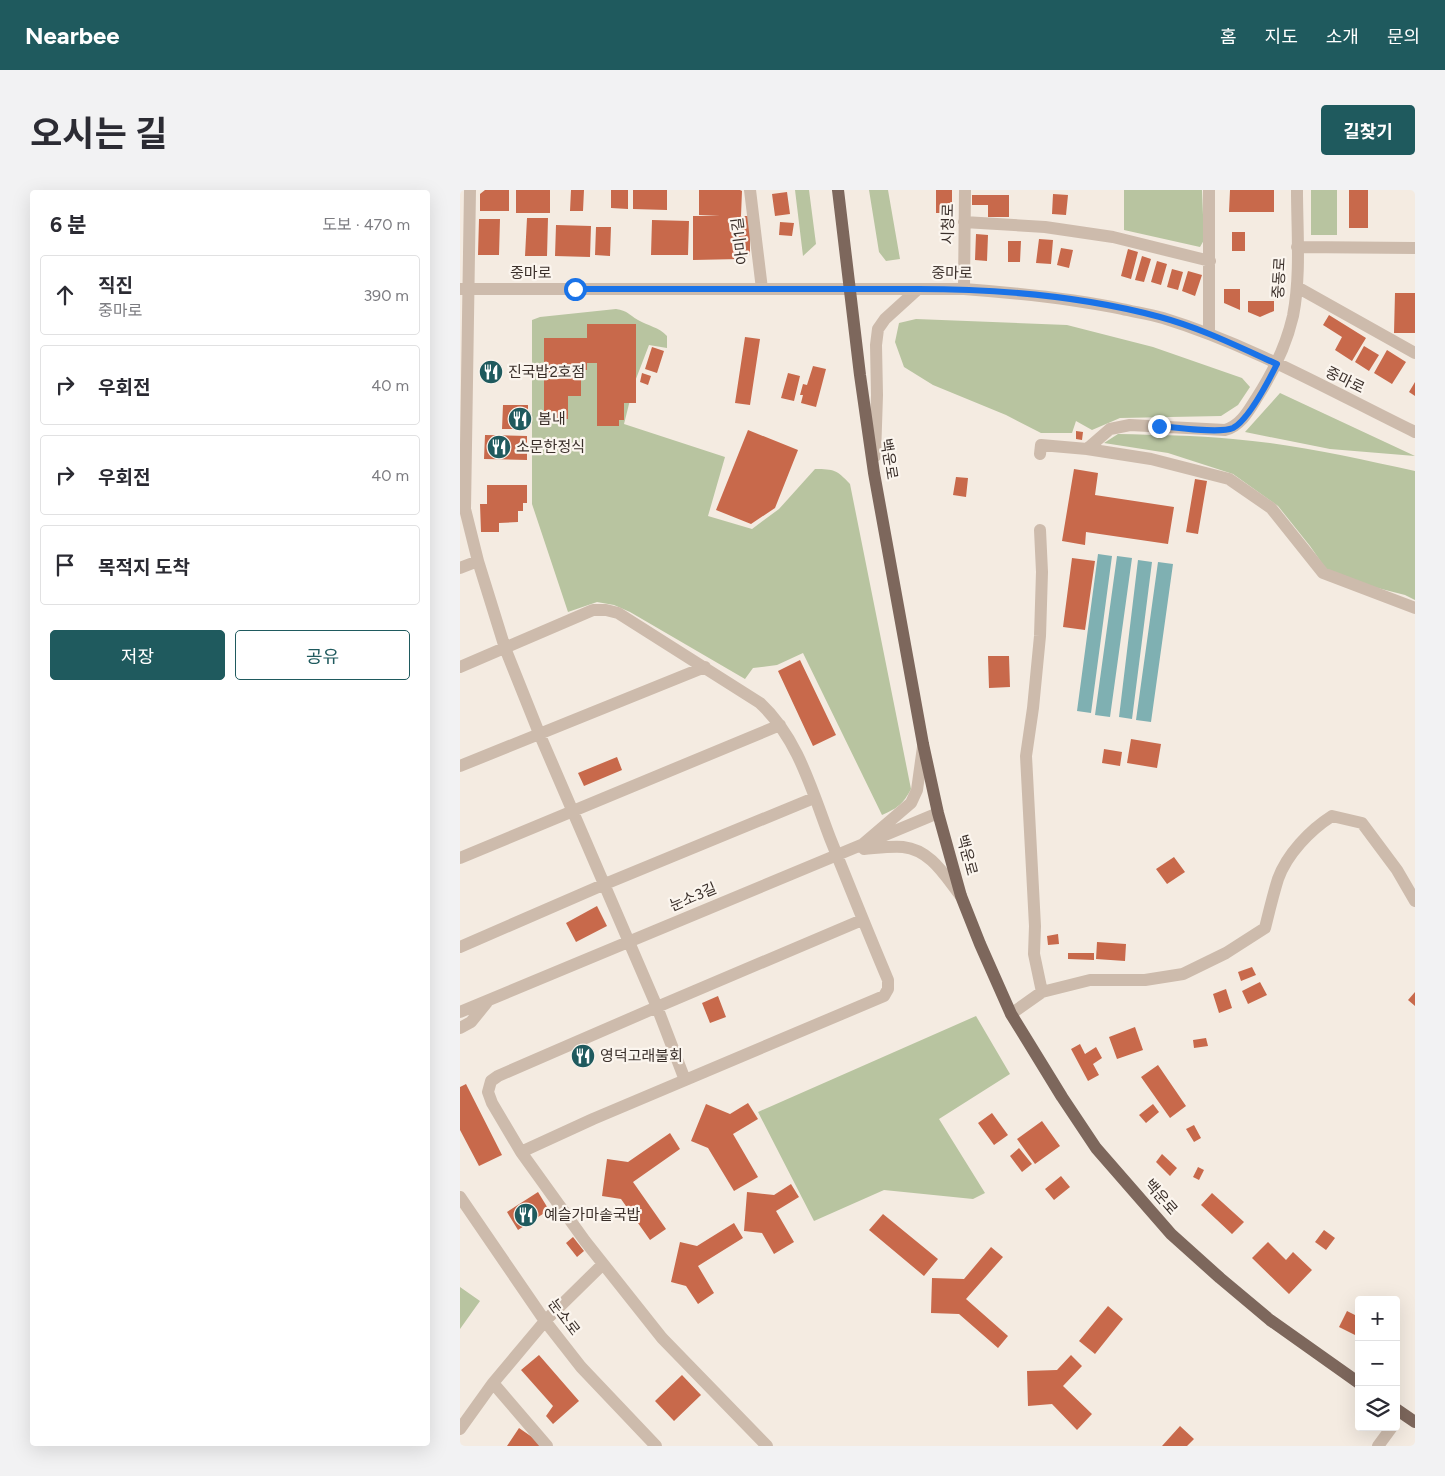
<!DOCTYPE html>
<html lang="ko">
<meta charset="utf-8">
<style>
body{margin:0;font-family:Figtree,"Noto Sans KR",sans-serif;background:#f2f2f3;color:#2b2b33}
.controls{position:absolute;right:15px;bottom:15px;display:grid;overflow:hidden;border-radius:5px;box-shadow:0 5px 20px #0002}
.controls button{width:45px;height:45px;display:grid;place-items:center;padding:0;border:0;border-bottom:1px solid #e1e1e2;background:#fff;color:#2b2b33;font:25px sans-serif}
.stop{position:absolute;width:15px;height:15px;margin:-11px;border:4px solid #1a73e8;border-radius:50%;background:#fff}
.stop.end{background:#1a73e8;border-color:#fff;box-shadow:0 1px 5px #0008}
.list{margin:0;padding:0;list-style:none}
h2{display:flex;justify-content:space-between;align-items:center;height:65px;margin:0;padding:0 20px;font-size:21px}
h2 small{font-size:16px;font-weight:400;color:#7c7c81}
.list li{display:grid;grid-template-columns:32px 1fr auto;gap:15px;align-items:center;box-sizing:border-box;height:80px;margin:0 10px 10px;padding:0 10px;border:1px solid #e1e1e2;border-radius:5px}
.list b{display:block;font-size:19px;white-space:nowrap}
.list p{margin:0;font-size:16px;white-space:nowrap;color:#7c7c81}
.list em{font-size:16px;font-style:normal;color:#7c7c81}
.actions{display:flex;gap:10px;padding:15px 20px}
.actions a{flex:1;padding:11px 0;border:1px solid #1f5a5e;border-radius:5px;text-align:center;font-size:18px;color:#1f5a5e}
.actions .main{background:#1f5a5e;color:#fff}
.icon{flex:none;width:28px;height:28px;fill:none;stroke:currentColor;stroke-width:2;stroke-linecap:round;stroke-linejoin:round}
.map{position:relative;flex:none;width:955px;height:1256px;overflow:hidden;border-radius:5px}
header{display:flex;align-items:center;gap:30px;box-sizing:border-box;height:70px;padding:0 25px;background:#1f5a5e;color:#fff}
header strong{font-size:24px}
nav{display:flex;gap:28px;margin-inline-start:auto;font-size:18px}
.intro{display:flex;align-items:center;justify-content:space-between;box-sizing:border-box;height:120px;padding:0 30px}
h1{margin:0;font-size:35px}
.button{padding:12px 22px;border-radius:5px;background:#1f5a5e;color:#fff;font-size:18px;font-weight:700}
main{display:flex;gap:30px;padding:0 30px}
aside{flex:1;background:#fff;border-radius:5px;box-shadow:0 5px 20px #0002}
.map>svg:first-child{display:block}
.green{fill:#b8c4a0}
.water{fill:#7fb0b2}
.building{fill:#c8694b}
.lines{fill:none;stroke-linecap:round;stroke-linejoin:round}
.minor{stroke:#cdbbac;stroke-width:12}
.major{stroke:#7d675c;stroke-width:12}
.route{stroke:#1a73e8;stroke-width:6}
.labels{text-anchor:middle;stroke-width:4.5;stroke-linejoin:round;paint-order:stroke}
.street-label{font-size:15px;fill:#3b302b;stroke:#fbf5ee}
.poi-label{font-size:15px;fill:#3b302b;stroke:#fbf5ee;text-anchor:start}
</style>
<header>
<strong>Nearbee</strong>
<nav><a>홈</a><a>지도</a><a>소개</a><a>문의</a></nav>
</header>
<div class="intro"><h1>오시는 길</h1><a class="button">길찾기</a></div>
<main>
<aside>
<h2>6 분<small>도보 · 470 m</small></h2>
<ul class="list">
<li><svg class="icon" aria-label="ahead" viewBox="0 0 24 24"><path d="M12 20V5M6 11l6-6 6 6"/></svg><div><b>직진</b><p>중마로</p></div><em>390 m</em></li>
<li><svg class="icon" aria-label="right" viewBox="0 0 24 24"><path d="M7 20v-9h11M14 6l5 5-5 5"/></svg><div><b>우회전</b></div><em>40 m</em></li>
<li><svg class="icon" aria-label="right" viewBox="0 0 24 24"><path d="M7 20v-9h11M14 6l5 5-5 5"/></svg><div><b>우회전</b></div><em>40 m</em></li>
<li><svg class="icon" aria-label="arrive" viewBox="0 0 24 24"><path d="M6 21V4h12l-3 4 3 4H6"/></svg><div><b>목적지 도착</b></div></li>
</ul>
<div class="actions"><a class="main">저장</a><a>공유</a></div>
</aside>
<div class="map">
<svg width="955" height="1256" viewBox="0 0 955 1256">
<rect width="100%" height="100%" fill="#f4ebe1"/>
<path class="green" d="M 335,0 L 349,0 L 356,54 L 343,66 Z
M 409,0 L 428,0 L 440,69 L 426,71 L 419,62 Z
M 664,0 L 742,0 L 744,50 L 740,57 L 664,40 Z
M 851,0 L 877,0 L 877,45 L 851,45 Z
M 156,119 C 168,121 168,124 178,130 C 188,136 199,137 207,146 L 207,158 L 189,155 L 174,194 L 164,234 L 265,267 L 248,326 L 292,339 L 319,319 L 355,279 C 374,279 377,280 390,294 L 451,599 C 443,614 438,618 422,625 L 343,463 L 317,475 L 293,478 L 285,489 L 170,422 L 154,415 L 137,412 L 108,422 L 72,314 L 72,130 L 80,127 Z
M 456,129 L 607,135 L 693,157 L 782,188 L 790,197 L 778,215 L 761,226 L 660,228 L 632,240 L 616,231 L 612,243 L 581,243 L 546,225 L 473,195 L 444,177 L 435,152 L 439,133 Z
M 820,203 L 955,266 L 870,259 L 785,242 Z
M 658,244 C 697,245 735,245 773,249 C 834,254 895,268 955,281 L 955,410 L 945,405 L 902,394 L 866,379 L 850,356 L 818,316 L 773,284 L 708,263 L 644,253 Z
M 516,826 L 550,884 L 479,929 L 525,1003 L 513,1009 L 424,1000 L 354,1031 L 298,922 Z
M 0,1097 L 20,1111 L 0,1139 Z"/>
<path class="water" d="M 638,364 L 652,366 L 631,523 L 617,521 Z
M 657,366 L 672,368 L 650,527 L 635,525 Z
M 678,370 L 692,372 L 672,529 L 659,527 Z
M 698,372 L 713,374 L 691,532 L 676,530 Z"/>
<path class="building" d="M 25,0 L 49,0 L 49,21 L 20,21 L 20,4 Z
M 56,0 L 90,0 L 90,23 L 56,23 Z
M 111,0 L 124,0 L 123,21 L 110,21 Z
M 151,0 L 168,0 L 168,19 L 151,18 Z
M 173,0 L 207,0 L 207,20 L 173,19 Z
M 239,0 L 280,0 L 282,1 L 281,26 L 290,26 L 290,65 L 280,69 L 233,70 L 233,26 L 260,26 L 239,25 Z
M 476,0 L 492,0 L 492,23 L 476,23 Z
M 770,0 L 814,0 L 814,22 L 769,22 Z
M 889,0 L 908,0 L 908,38 L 889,38 Z
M 327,2 L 330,24 L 315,26 L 312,4 Z
M 593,4 L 608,5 L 606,25 L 592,24 Z
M 512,5 L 549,5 L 549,27 L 528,27 L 528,15 L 512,15 Z
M 67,28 L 88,28 L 87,66 L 65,66 Z
M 19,29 L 40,29 L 39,65 L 18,65 Z
M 192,30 L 229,31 L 228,65 L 191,65 Z
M 320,32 L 334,33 L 332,46 L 319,45 Z
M 96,35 L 131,36 L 130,67 L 95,66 Z
M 136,37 L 151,37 L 150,66 L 135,65 Z
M 772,42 L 785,42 L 785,61 L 772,61 Z
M 516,44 L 528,45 L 527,71 L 515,70 Z
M 579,49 L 593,50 L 591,74 L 576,73 Z
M 548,51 L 561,51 L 560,72 L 548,72 Z
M 601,58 L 613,60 L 609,78 L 597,75 Z
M 668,59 L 678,62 L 671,89 L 661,86 Z
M 682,66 L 691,69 L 684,92 L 675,90 Z
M 697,71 L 707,74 L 701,95 L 691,92 Z
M 712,79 L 723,82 L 718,100 L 707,97 Z
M 728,81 L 742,85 L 735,106 L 722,101 Z
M 764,99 L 780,99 L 780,120 L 764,113 Z
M 935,103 L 955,103 L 955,143 L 934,143 Z
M 788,111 L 814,111 L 814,121 L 800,127 L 788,122 Z
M 869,125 L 906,148 L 892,171 L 875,160 L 882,147 L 863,135 Z
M 127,134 L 176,134 L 176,213 L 164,213 L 164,230 L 159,230 L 159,236 L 137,236 L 137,173 L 127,173 L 127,180 L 121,180 L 121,206 L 108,206 L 108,229 L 84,229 L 84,148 L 127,148 Z
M 285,147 L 300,149 L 290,215 L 275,213 Z
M 904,156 L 919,165 L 909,181 L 895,172 Z
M 192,157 L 204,161 L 197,183 L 185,179 Z
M 927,160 L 946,172 L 932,194 L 914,183 Z
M 353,176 L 366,179 L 356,217 L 341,213 L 343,205 L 340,205 L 343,194 L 347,195 Z
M 182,183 L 191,186 L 188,195 L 180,192 Z
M 328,183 L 340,186 L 334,211 L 321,208 Z
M 955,192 L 955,206 L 949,202 Z
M 43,215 L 68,215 L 68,239 L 42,239 Z
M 288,240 L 338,260 L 315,318 L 291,334 L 256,320 Z
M 616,241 L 623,242 L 622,250 L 616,249 Z
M 25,245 L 67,246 L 67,270 L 24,269 Z
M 614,279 L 638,283 L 635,305 L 714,317 L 708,354 L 626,342 L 625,355 L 602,351 Z
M 496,287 L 508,288 L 506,307 L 493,305 Z
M 735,289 L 747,291 L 738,344 L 726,342 Z
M 27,295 L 67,295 L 67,313 L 63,313 L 63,321 L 58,321 L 58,332 L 39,333 L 39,342 L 21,342 L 20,314 L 27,314 Z
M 612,368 L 635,371 L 625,440 L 603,437 Z
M 528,466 L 549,466 L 550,497 L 529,498 Z
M 340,470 L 376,545 L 353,556 L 318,481 Z
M 671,549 L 701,554 L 697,578 L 667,573 Z
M 644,559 L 662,562 L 660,576 L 642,573 Z
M 157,567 L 162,580 L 124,596 L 118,583 Z
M 714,667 L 725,682 L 707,694 L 696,679 Z
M 137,716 L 147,736 L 116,752 L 106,733 Z
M 598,744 L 599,754 L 588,755 L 587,746 Z
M 637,752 L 666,754 L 665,771 L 636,769 Z
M 608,763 L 634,763 L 634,770 L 608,769 Z
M 792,777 L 796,785 L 781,791 L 778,782 Z
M 800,792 L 807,805 L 788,814 L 782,801 Z
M 766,799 L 772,818 L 759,823 L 753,804 Z
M 955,802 L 955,816 L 948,810 Z
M 258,806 L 266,827 L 250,833 L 242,813 Z
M 675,837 L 683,860 L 657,869 L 649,847 Z
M 746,848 L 748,856 L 734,858 L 733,850 Z
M 620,854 L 625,864 L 636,857 L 642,868 L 633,874 L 639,885 L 628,891 L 611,859 Z
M 698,875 L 726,916 L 710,928 L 681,887 Z
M 6,894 L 42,965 L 19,976 L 0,940 L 0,897 Z
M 288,913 L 298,929 L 273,944 L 298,987 L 274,1001 L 248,958 L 231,951 L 246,914 L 270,924 Z
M 693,914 L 699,922 L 686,933 L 679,925 Z
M 532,923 L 548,945 L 534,955 L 518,933 Z
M 582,931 L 600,956 L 575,974 L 557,949 Z
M 734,935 L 741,948 L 734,952 L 726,939 Z
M 210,943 L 220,959 L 173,992 L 206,1039 L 190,1050 L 161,1009 L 142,1006 L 147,969 L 168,972 Z
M 559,958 L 572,974 L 562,982 L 550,966 Z
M 702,964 L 717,978 L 710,986 L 696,972 Z
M 738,977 L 744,980 L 739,990 L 733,987 Z
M 601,986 L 610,997 L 594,1010 L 585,999 Z
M 331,994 L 339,1007 L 316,1021 L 334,1052 L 314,1064 L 302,1043 L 284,1041 L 287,1002 L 314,1005 Z
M 78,1002 L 89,1020 L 58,1040 L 47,1022 Z
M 752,1003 L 784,1032 L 772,1044 L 741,1015 Z
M 423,1024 L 478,1069 L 464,1086 L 409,1040 Z
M 274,1033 L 283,1048 L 238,1076 L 254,1103 L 238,1114 L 226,1096 L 211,1092 L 220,1052 L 237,1056 Z
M 864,1040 L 875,1048 L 866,1060 L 855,1052 Z
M 113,1047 L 124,1061 L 117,1067 L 106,1053 Z
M 808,1052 L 826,1070 L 833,1062 L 852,1080 L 829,1104 L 792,1068 Z
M 531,1057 L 543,1067 L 506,1109 L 548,1146 L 538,1158 L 499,1124 L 471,1123 L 472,1088 L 504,1089 Z
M 648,1116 L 663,1129 L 635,1164 L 619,1151 Z
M 887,1121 L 899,1127 L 899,1147 L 879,1137 Z
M 79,1165 L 119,1211 L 93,1234 L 86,1226 L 93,1216 L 61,1180 Z
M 611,1165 L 622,1176 L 603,1196 L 632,1224 L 617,1240 L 592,1214 L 568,1216 L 567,1181 L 597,1180 Z
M 222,1185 L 241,1205 L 214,1231 L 195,1211 Z
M 720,1236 L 734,1249 L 727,1256 L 702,1256 Z
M 59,1238 L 85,1256 L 47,1256 Z"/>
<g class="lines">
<path class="minor" d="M 10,0 L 5,319 L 18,371 L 45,458 L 79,543 L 197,817 L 225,890
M 290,0 L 302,99
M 504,32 L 585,37 L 653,47 L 750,71
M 837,57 L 955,58
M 837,97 L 955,163
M 0,99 L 504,99 C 557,103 609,108 662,119 C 675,122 689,124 703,128 C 791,155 873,202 955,242
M 504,99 L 505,0
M 749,144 L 749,0
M 627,259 L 650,239 L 670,235 L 765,240 C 780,236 788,222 796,209 C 813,183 826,156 833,126 C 841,85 837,41 837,0
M 580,264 L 581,255 L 627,259 L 691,269 L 769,289 L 811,318 L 863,383 L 955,418
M 415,266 L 417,205 L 416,155 L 418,139 L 425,129 L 458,99
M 580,340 L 582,382 L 580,446 L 573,518 L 566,566 L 575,736 L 574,764 L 582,802
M 0,378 L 18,371
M 0,477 L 133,420 L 146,420 L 158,423 L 300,513 C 338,548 352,601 370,648 C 389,695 408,743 428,790 L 428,799 L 424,806 L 133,929 L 61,962
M 463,557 L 457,600 L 451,613 L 403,654 L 404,659 C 417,658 431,656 443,657 C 471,660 485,686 501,706
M 0,576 L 245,477
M 0,668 L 320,535
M 0,757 L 145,694 L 354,608
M 0,822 L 478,623
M 551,824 L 582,802 L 630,790 L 685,790 L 723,784 L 766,763 L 805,738 C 809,722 813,705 818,689 C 827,664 850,640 872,626 L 902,633 L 937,680 L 955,711
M 0,838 L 11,832 L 28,811
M 0,1007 L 85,1131 L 121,1177 L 196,1256
M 33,1193 L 87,1256
M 0,1239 L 33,1193 L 85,1131 L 143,1074
M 307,1256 L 202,1148 L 125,1051 L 61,962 L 32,913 L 28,902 L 31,891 L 38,886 L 197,817 L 402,730
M 918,1256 L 932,1237"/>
<path class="major" d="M 378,0 L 400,185 L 414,283 L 463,554 L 478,623 L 501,706 L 520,754 L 551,824 L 602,907 L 636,958 L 711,1044 L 760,1088 L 810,1130 L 899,1193
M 936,1219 L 955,1232"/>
</g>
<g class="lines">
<path class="route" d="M 115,99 L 458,99 C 539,99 622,106 700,127 C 741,138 779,157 817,174 C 809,190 788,230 773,238 C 759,244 715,237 699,236"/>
</g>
<defs>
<g id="restaurant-disc" transform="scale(1.25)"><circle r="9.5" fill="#1f5a5e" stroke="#fbf5ee"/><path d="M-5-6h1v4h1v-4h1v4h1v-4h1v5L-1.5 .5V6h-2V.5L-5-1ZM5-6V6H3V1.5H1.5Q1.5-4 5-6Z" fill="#fff"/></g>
</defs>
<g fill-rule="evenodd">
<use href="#restaurant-disc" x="31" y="182"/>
<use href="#restaurant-disc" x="60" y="229"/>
<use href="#restaurant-disc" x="39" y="257"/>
<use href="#restaurant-disc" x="123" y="866"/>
<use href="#restaurant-disc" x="66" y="1025"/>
</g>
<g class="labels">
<g class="street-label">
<text transform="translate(488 34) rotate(-89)" y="5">시청로</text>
<text transform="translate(280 51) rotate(-97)" y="5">아미1길</text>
<text x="71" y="88">중마로</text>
<text transform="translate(492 83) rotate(1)" y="5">중마로</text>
<text transform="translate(819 88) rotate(-87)" y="5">중동로</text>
<text transform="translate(885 190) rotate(26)" y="5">중마로</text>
<text transform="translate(429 269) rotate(81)" y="5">백운로</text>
<text transform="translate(507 665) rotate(75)" y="5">백운로</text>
<text transform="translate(233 707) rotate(-23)" y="5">눈소3길</text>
<text transform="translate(701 1007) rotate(49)" y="5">백운로</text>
<text transform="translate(104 1127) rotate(53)" y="5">눈소로</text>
</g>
<g class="poi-label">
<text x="48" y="187">진국밥2호점</text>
<text x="78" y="234">봄내</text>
<text x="56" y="262">소문한정식</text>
<text x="140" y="871">영덕고래불회</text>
<text x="84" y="1030">예슬가마솥국밥</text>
</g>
</g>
</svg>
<div class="controls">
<button>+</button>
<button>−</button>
<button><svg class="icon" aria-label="layers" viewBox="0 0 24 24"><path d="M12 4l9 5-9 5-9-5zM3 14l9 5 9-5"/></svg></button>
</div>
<div class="stop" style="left:115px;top:99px"></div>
<div class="stop end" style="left:699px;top:236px"></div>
</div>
</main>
